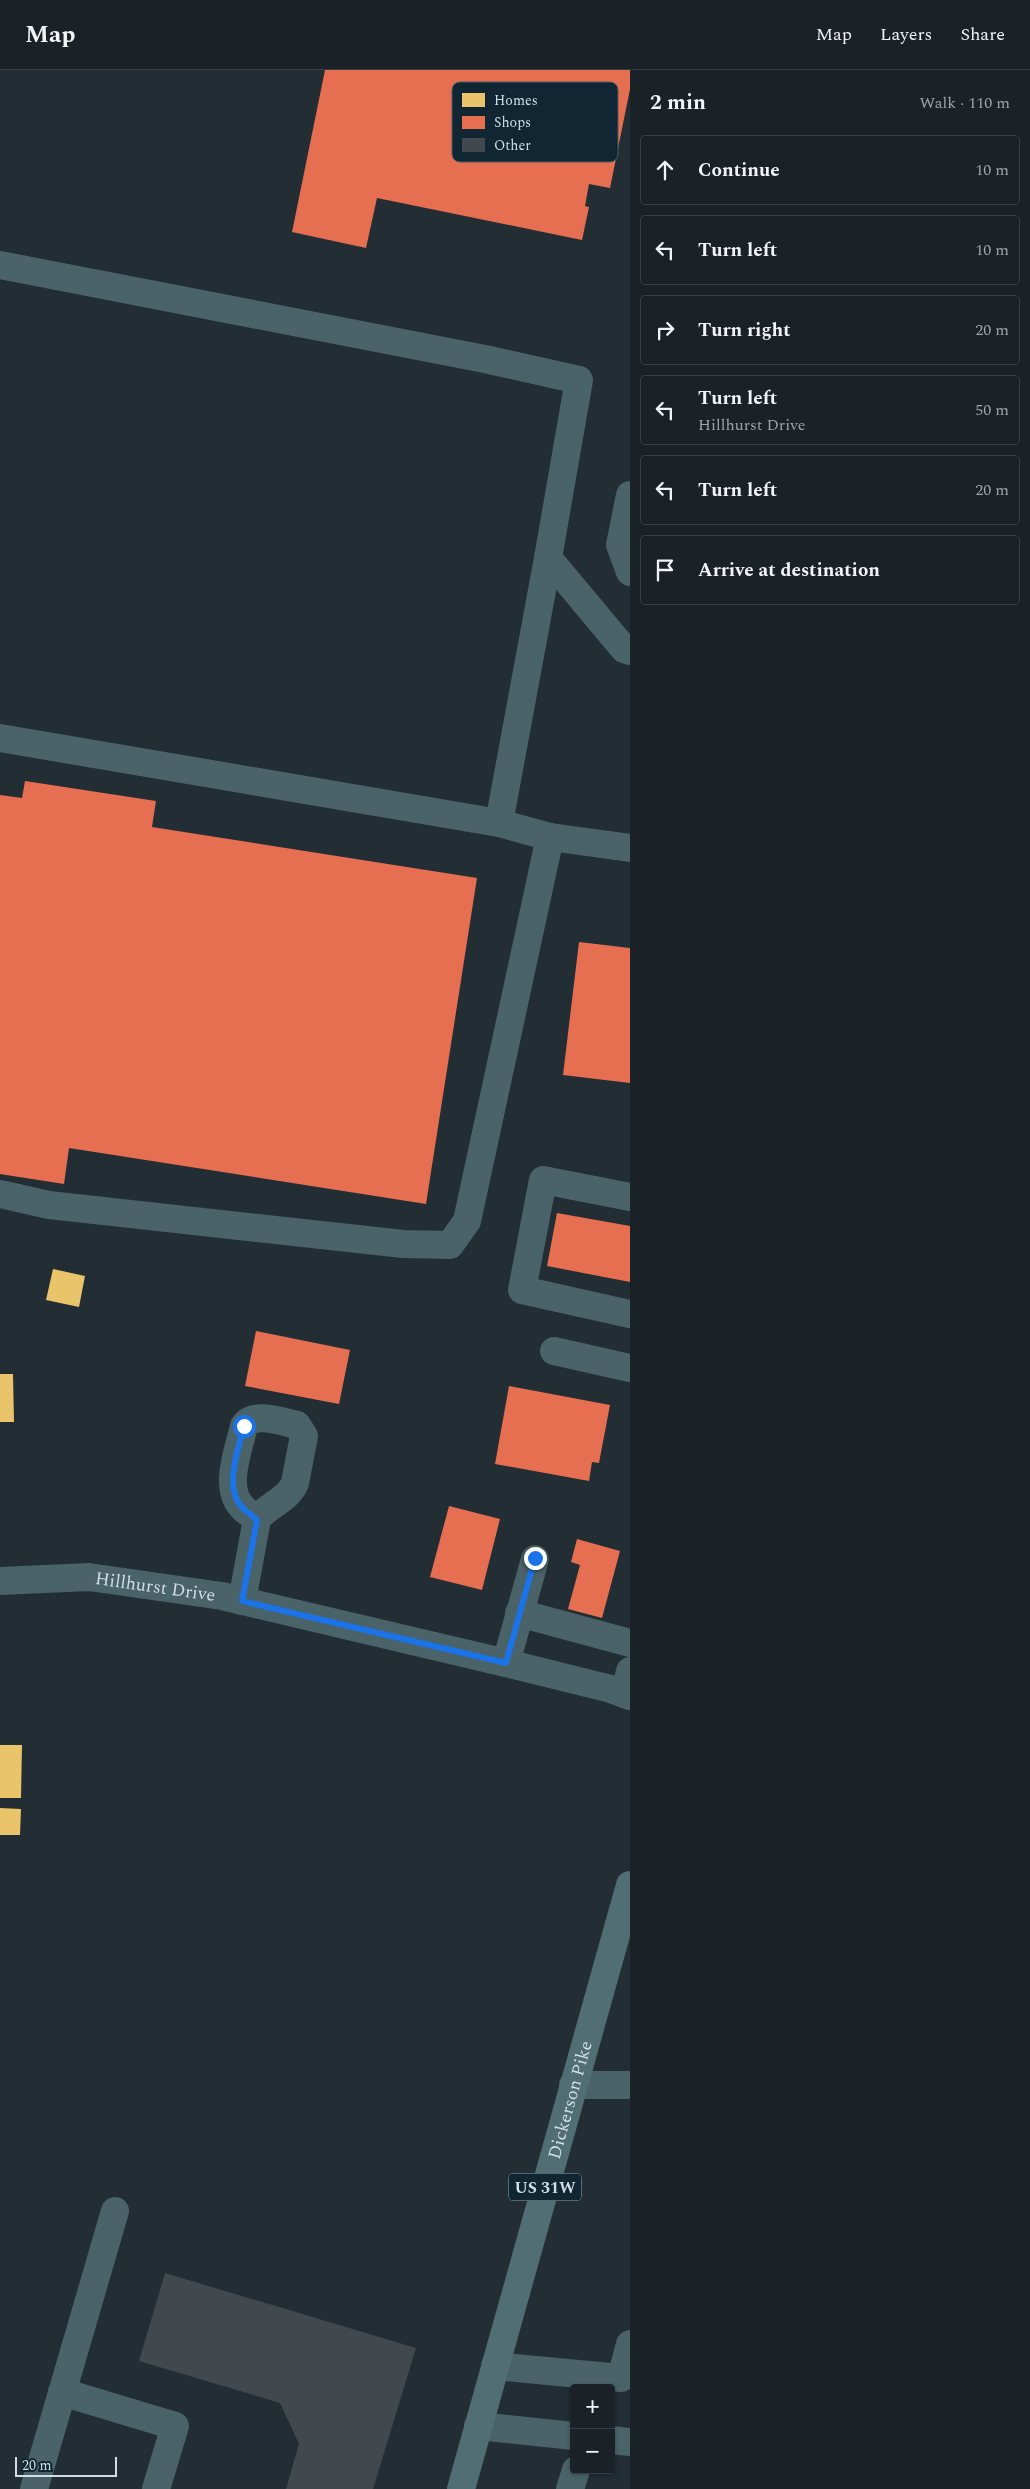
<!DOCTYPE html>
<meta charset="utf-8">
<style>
body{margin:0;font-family:Spectral,serif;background:#232a2f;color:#f1f3f6}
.controls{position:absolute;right:15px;bottom:15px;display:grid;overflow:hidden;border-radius:5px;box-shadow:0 1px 4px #0004}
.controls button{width:45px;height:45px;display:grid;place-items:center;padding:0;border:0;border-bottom:1px solid #383f44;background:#1a2227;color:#f1f3f6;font:25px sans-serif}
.scale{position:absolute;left:15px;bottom:12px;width:102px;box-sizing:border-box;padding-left:5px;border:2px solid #d1dee6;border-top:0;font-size:14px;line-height:18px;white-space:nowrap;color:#d1dee6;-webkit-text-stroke:4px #102632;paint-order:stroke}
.stop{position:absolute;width:15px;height:15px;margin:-11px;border:4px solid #1a73e8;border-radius:50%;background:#fff}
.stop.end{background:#1a73e8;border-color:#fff;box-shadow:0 1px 5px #0008}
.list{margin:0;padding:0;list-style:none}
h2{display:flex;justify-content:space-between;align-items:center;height:65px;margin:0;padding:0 20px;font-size:21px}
h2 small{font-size:16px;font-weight:400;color:#9fa4a7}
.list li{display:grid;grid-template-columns:32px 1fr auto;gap:15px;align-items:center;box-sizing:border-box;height:70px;margin:0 10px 10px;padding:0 10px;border:1px solid #383f44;border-radius:5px}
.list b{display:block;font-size:19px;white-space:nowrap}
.list p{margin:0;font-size:16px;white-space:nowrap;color:#9fa4a7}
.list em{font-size:16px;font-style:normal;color:#9fa4a7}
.icon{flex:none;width:28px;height:28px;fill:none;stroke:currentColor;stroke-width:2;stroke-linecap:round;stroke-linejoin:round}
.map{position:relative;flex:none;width:630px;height:2419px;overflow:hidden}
header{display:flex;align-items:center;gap:30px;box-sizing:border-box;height:70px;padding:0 25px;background:#1a2227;border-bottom:1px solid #383f44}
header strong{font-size:24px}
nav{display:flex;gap:28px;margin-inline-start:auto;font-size:18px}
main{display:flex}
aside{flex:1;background:#1a2227}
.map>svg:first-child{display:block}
.homes{fill:#e9c46a}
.shops{fill:#e76f51}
.building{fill:#41494f}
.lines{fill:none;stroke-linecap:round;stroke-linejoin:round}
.minor{stroke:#496368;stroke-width:28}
.major{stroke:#506e74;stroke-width:28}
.route{stroke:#1a73e8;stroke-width:6}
.labels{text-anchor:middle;stroke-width:5;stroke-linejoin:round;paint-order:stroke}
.shield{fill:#102632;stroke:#97a7b0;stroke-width:1}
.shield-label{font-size:16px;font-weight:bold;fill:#d1dee6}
.street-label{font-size:18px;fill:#d1dee6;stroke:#102632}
.key{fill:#102632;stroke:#4a5d68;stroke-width:1}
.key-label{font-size:14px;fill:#d1dee6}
</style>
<header>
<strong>Map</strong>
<nav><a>Map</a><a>Layers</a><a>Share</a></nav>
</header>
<main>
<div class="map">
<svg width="630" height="2419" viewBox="0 0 630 2419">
<rect width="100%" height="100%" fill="#222e34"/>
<path class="homes" d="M 53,1199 L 85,1206 L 79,1237 L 46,1230 Z
M 0,1304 L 13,1304 L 14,1352 L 0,1352 Z
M 0,1675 L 22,1675 L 21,1728 L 0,1728 Z
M 0,1738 L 21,1739 L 20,1765 L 0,1765 Z"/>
<path class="shops" d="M 325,0 L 630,0 L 630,19 L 610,118 L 589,114 L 585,136 L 589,137 L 582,170 L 377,128 L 366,178 L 292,162 Z
M 25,711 L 156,731 L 152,757 L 477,808 L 426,1134 L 69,1078 L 64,1114 L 0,1104 L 0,725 L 22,728 Z
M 579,872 L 630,878 L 630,1013 L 563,1005 Z
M 557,1143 L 630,1156 L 630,1212 L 547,1196 Z
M 256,1261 L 350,1280 L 339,1334 L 245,1316 Z
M 509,1316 L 610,1335 L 599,1393 L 592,1392 L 589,1411 L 495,1394 Z
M 449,1436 L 500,1449 L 482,1520 L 430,1507 Z
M 577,1469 L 620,1481 L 602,1548 L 568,1539 L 580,1495 L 571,1492 Z"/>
<path class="building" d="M 165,2203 L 416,2278 L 373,2419 L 286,2419 L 299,2374 L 280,2333 L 139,2291 Z"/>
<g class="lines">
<g class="minor">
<path d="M 0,195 L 485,289 L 579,310 L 548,488 L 624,579 L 630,581"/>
<path d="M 630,425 L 620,475 L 630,502"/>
<path d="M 0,668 L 499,753 L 550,767 L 630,778"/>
<path d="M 499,753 L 548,488"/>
<path d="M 0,1124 L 49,1135 L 403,1174 L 450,1175 L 467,1151 L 550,767"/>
<path d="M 630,1127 L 543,1110 L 522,1220 L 630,1244"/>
<path d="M 554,1281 L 630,1298"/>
<path id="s1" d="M 0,1511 L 89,1507 L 222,1526 L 506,1593 L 611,1619 L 630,1626"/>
<path d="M 242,1531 L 257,1449 C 268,1435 288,1430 295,1413 L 304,1366 L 297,1355 C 283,1352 253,1341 244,1356 C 239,1378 223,1418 242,1437 C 246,1442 252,1445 257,1449"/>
<path d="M 519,1543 L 630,1573"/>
<path d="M 506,1593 L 535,1489"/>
<path d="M 625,1624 L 630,1601"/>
<path d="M 573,2015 L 630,2015"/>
<path d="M 495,2296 L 621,2308 L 630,2274"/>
<path d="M 62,2322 L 175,2356 L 156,2419"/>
<path d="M 478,2356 L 574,2366"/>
<path d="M 611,2370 L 630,2372"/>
<path d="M 34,2419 L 115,2141"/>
<path d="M 570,2419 L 576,2400"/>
</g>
<path class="major" id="s2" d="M 461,2419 L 630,1815"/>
</g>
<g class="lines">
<path class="route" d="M 244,1356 C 239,1378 223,1418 242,1437 C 246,1442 252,1445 257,1450 L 242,1531 L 506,1593 L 535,1488"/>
</g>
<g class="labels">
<rect class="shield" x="509" y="2103.5" width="72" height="27" rx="4"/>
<g class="shield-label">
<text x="545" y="2123">US 31W</text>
</g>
<g class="street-label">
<text dy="6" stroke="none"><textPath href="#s1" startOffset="156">Hillhurst Drive</textPath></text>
<text dy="6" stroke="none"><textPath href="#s2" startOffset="404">Dickerson Pike</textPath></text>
</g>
</g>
<rect x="452" y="12" width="166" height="80" rx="8" class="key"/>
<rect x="462" y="23" width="23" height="14" fill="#e9c46a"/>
<rect x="462" y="46" width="23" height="13" fill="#e76f51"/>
<rect x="462" y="68" width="23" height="14" fill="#41494f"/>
<g class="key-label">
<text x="494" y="35">Homes</text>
<text x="494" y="57">Shops</text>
<text x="494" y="80">Other</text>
</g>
</svg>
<div class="controls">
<button>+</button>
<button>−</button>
</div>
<div class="scale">20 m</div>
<div class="stop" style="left:244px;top:1356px"></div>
<div class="stop end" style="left:535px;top:1488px"></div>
</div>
<aside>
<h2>2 min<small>Walk · 110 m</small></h2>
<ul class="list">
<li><svg class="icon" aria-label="ahead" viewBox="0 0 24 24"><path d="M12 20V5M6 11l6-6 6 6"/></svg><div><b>Continue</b></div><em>10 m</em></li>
<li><svg class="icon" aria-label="left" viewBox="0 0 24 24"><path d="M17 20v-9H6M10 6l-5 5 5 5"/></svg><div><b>Turn left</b></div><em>10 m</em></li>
<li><svg class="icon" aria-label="right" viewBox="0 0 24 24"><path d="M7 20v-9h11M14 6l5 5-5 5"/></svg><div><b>Turn right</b></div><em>20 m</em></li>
<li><svg class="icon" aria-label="left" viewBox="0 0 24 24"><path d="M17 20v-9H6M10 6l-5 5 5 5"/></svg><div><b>Turn left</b><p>Hillhurst Drive</p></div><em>50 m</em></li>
<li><svg class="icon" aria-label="left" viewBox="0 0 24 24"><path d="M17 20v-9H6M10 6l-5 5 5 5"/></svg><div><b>Turn left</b></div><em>20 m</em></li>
<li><svg class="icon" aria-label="arrive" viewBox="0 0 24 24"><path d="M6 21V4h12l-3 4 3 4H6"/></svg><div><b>Arrive at destination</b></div></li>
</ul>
</aside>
</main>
